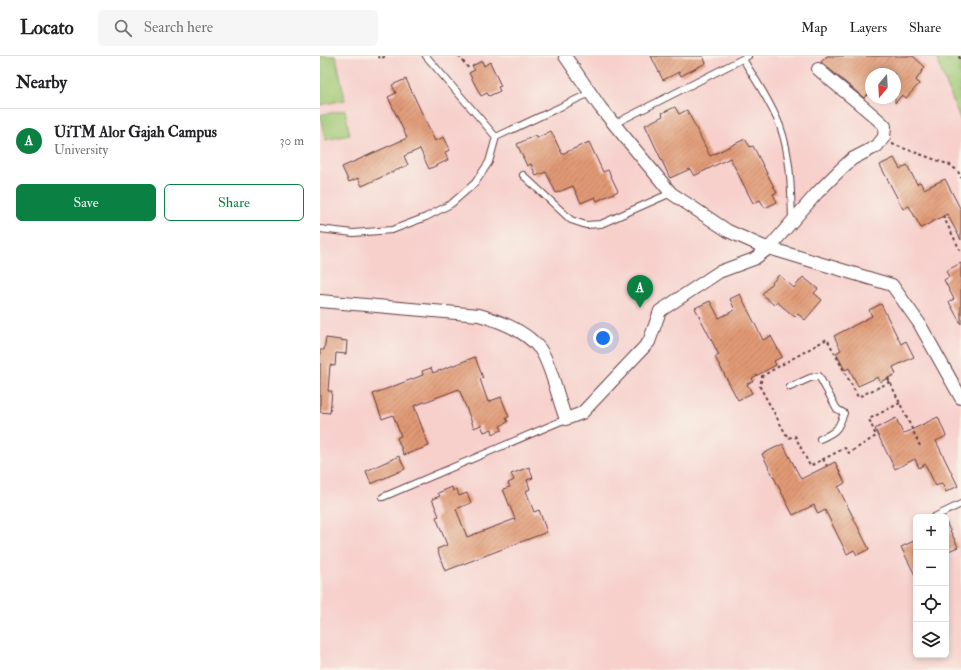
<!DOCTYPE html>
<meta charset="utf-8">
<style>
body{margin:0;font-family:"IM FELL Double Pica",serif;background:#f6f6f6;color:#202124}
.controls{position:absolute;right:12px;bottom:12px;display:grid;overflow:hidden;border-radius:6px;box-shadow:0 2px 6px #0003}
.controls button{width:36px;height:36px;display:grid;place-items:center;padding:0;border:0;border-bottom:1px solid #e0e0e0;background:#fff;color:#202124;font:20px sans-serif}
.compass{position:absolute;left:545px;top:12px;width:36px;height:36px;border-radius:50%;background:#fff;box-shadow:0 2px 6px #0003;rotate:198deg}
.you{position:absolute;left:283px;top:282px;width:14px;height:14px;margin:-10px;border:3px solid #fff;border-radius:50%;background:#1a73e8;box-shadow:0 0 0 6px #1a73e833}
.badge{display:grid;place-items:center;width:26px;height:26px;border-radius:50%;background:#0b8043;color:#fff;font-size:13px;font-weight:700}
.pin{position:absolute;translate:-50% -33px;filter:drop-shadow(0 1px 2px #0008)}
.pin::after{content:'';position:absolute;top:21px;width:14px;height:12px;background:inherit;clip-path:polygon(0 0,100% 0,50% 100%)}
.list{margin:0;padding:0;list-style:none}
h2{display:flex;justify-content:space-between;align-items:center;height:52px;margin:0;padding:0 16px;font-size:17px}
h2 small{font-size:13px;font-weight:400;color:#757577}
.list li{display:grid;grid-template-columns:26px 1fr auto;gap:12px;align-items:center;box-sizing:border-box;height:64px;padding:0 16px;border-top:1px solid #e0e0e0}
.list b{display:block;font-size:15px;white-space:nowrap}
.list p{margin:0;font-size:13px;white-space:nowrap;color:#757577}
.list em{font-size:13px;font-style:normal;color:#757577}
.actions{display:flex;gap:8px;padding:12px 16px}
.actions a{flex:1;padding:9px 0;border:1px solid #0b8043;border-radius:6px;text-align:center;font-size:14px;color:#0b8043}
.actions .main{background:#0b8043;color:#fff}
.icon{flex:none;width:22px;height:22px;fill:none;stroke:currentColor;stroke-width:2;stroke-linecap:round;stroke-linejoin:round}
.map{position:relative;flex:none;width:641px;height:614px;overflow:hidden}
header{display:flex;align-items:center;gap:24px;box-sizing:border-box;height:56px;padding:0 20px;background:#fff;border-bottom:1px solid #e0e0e0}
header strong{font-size:19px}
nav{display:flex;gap:22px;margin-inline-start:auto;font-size:14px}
.search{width:280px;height:36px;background:#f6f6f6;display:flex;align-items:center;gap:10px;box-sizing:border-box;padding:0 14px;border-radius:6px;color:#757577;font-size:15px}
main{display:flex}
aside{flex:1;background:#fff}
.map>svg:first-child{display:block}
.built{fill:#f7d0cc;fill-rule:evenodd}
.green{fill:#a0c874;stroke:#757450}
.park{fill:url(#park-tufts);stroke:#757450}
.building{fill:url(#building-hatch)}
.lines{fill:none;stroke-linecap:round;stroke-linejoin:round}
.service-casing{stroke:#633c42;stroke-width:8}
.minor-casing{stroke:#633c42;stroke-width:14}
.path{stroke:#633c42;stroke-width:2;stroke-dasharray:3 3;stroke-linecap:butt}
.service{stroke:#fff;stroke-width:6}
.minor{stroke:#fff;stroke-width:12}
</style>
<header>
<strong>Locato</strong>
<div class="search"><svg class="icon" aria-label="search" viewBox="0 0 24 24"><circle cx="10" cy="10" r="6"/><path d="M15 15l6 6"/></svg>Search here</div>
<nav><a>Map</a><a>Layers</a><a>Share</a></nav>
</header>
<main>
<aside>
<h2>Nearby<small></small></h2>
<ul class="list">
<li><span class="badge">A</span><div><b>UiTM Alor Gajah Campus</b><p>University</p></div><em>30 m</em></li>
</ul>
<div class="actions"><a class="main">Save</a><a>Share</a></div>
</aside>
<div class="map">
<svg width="641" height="614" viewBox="0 0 641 614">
<defs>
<pattern id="park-tufts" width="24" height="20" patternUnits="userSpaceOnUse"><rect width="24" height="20" fill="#a0c874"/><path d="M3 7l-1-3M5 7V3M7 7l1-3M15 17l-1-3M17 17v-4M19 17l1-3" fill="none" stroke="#8bab65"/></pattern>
<pattern id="building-hatch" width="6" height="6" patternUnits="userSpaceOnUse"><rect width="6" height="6" fill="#e19a74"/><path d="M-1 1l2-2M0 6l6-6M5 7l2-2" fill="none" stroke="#b87d5f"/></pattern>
</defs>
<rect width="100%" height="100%" fill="#f7f3e8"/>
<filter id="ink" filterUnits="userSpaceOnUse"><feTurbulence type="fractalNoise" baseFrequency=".025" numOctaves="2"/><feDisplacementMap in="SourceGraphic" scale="8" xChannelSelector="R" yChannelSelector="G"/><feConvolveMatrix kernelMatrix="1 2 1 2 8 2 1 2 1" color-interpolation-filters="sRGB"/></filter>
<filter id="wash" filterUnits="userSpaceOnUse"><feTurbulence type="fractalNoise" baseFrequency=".012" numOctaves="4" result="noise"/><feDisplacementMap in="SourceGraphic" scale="16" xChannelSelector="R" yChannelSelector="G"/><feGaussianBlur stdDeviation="0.9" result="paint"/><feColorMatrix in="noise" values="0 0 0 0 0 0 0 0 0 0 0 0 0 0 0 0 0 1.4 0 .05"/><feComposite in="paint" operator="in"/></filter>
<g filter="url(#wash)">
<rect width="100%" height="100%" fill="#f1e0c2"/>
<path class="built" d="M 0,0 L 641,0 L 641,614 L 0,614 ZM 551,18 L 575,18 L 575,42 L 551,42 ZM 596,461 L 626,461 L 626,599 L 596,599 Z"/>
<path class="green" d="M 0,0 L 16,0 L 25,44 L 0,49 Z
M 25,54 L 30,79 L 5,84 L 0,59 Z"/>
<path class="park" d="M 617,0 L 641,0 L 641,65 L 618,7 Z"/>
<g id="blocks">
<path class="building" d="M 331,0 L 383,0 L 386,7 L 361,20 L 359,16 L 343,24 Z
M 507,0 L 593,0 L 605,11 L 596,24 L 599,28 L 586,42 L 582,39 L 575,47 L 575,18 L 551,18 L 551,35 L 544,42 L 501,6 Z
M 162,5 L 164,10 L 170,6 L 181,30 L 178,31 L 180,35 L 169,40 L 167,37 L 161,40 L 149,17 L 155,14 L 152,10 Z
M 86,23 L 115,85 L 124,81 L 130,94 L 125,96 L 128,104 L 109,113 L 100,93 L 84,100 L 88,109 L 42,130 L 38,122 L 29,126 L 22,111 L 87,82 L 68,41 L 76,37 L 72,29 Z
M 355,51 L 359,58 L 367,54 L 390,100 L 425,83 L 430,91 L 433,90 L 457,137 L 453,138 L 457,146 L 445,152 L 440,144 L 433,147 L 410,102 L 374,120 L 370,113 L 350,122 L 325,69 L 343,60 L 342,57 Z
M 231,75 L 242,98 L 269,86 L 283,116 L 288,114 L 298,135 L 277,145 L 275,141 L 261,147 L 253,130 L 236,137 L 226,116 L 216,120 L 211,108 L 207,110 L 197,88 L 216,79 L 217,82 Z
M 574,102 L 580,113 L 587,109 L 597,128 L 600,126 L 604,133 L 625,123 L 641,154 L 641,184 L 627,158 L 601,172 L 589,150 L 583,153 L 560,109 Z
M 641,207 L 641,268 L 629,246 L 634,243 L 624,224 L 629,221 L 626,215 Z
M 459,219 L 474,232 L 483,221 L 498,233 L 494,237 L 502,244 L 485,264 L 478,258 L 475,261 L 457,246 L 454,249 L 442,238 Z
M 420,238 L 443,284 L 451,280 L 462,301 L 454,305 L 456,309 L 432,322 L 433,325 L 427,328 L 432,337 L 418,344 L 395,301 L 399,299 L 375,252 L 390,245 L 399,262 L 415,254 L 410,243 Z
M 561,248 L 581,288 L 586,285 L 594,301 L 573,311 L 576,318 L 560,326 L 558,321 L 538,330 L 529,312 L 525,314 L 516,297 L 521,294 L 514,280 L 552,260 L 549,254 Z
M 6,282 L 27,285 L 26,298 L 16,297 L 15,310 L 10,309 L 8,335 L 12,335 L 10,357 L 0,356 L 0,294 L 4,294 Z
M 155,301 L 163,322 L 160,323 L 168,346 L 181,341 L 189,361 L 186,362 L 188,366 L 180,370 L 182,374 L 173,378 L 172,373 L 164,376 L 161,369 L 154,372 L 139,333 L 94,350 L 109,390 L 84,399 L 77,382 L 81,380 L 73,359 L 62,363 L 53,338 L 103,319 L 102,315 L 111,312 L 113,317 Z
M 618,361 L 626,380 L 616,385 L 638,430 L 626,436 L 622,427 L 616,430 L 605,408 L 599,412 L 595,403 L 575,413 L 555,373 L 576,362 L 583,378 Z
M 463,388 L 481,423 L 515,406 L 525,427 L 518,431 L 549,493 L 537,499 L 534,494 L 527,498 L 505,454 L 498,458 L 494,449 L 473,459 L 442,398 Z
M 79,400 L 85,413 L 51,428 L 46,415 Z
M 209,411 L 213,422 L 207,424 L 210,433 L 206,435 L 214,456 L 219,454 L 227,476 L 125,515 L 117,493 L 127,489 L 116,461 L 119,460 L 112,443 L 120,440 L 118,437 L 132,431 L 133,435 L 137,433 L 139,440 L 147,437 L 151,447 L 136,453 L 147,481 L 195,463 L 183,433 L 190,431 L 188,427 L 194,424 L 191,418 Z
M 626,466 L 638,491 L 626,496 Z
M 596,484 L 596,521 L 581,491 Z"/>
</g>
</g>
<g filter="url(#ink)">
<use href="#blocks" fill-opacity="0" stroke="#633c42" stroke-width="1"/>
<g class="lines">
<g class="service-casing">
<path id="service" d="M 106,0 L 176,81
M 423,3 C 436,25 451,46 460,70 C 471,100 471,133 472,164
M 294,68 L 428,0
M 176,81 L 270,37
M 203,119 L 251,164 L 266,169 L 281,168 L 351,137
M 0,173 L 33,177 L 72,174 L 106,161 L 131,148 L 155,127 L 169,106 L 176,81
M 470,331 L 490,322 L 499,320 L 517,353 L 524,357 C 518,374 516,376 500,383
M 63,441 L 246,363
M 614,461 L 641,448"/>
</g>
<g class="minor-casing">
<path id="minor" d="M 245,0 L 280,51 L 351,137 L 408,175 L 442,190 L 572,229 L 599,267 L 641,342
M 0,245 L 159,259 C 180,265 206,275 220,293 C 232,310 238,344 246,363 L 262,357 L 329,286 L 340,255 L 399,216 L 434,203 L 449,192 L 497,137 L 521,113 L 532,103 L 557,90 L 564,81 L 565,70 C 544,50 520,33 498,13"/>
</g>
<path class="path" d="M 58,0 L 61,3 L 65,0
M 139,0 L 149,13
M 639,0 L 641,6
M 572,88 L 630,109 L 638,115 L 641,122
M 623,160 L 641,196
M 568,322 L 601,392
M 570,326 L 538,341 L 507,283 L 442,320 L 440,331 L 468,382 L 475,380 L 490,410 L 525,392 L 529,397 L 556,380 L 549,363 L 580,347
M 503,403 L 507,410"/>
<use href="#service" class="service"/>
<use href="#minor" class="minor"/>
</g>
</g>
</svg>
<div class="controls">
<button>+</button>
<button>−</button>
<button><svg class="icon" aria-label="locate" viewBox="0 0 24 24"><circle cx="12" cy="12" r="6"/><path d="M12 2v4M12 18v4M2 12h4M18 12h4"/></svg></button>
<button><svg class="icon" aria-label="layers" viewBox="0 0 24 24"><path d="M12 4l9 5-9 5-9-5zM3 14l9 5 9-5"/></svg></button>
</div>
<svg class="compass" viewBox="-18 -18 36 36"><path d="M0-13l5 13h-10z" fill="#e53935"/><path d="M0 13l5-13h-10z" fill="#757577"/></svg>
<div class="you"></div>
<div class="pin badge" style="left:320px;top:252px">A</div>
</div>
</main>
